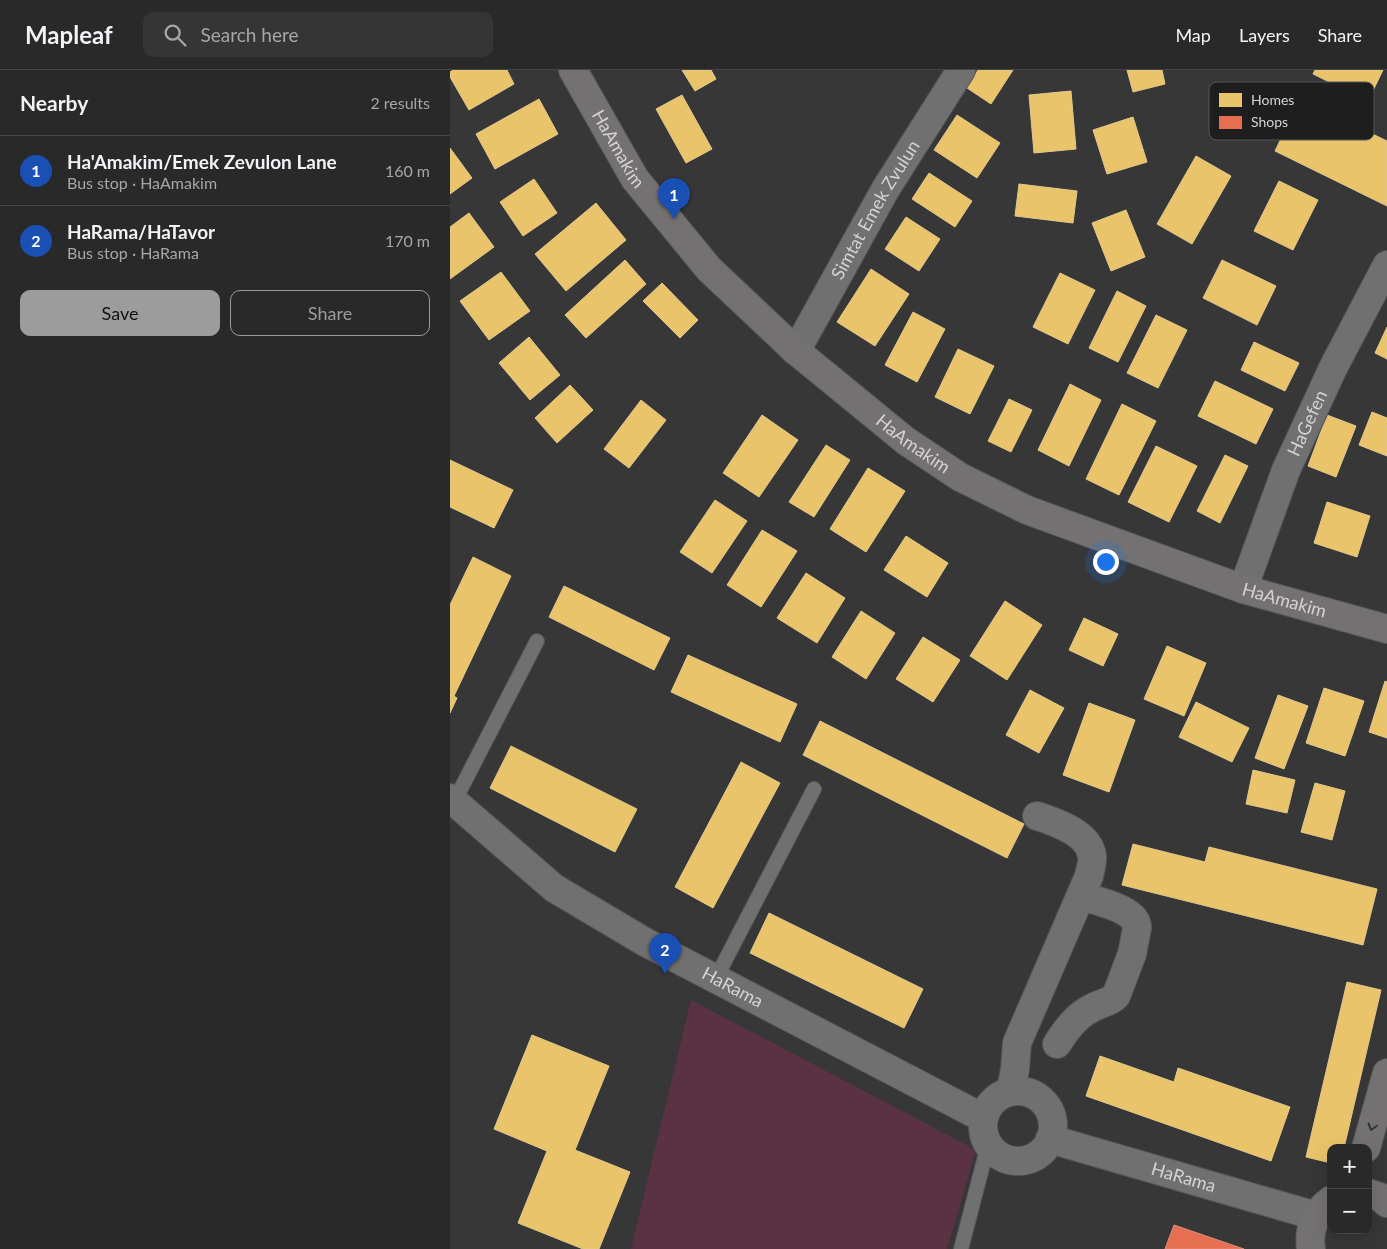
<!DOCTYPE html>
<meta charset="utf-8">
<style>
body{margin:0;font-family:Lato,sans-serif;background:#353535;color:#f1f3f6}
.controls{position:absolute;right:15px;bottom:15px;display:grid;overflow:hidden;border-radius:10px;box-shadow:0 5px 20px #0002}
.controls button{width:45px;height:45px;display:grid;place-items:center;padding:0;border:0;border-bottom:1px solid #454546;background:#292929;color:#f1f3f6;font:25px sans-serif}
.you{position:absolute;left:655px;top:491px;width:18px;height:18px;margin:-12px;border:4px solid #fff;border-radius:50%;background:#1a73e8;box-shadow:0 0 0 8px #1a73e833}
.badge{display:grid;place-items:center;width:32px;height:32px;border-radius:50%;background:#9d9c9c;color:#fff;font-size:16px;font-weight:700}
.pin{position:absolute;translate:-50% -41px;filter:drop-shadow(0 1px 2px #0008)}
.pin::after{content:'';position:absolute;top:26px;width:18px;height:15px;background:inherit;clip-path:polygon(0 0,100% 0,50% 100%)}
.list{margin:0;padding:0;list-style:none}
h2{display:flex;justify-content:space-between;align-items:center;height:65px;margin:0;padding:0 20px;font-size:21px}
h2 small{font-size:16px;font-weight:400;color:#a5a6a8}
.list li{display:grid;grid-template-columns:32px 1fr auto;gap:15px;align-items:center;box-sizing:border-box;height:70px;padding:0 20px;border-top:1px solid #454546}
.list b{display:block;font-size:19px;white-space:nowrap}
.list p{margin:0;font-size:16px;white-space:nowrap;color:#a5a6a8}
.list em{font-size:16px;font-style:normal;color:#a5a6a8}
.actions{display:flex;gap:10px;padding:15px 20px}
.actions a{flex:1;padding:11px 0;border:1px solid #9d9c9c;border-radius:10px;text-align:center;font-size:18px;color:#9d9c9c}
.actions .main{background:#9d9c9c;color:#111}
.icon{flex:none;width:28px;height:28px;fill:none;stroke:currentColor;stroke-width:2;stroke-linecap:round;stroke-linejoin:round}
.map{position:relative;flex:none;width:937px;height:1179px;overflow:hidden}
header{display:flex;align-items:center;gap:30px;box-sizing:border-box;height:70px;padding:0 25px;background:#292929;border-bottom:1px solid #454546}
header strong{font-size:24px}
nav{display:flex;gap:28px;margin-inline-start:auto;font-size:18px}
.search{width:350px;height:45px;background:#353535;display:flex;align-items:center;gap:12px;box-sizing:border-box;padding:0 18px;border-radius:10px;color:#a5a6a8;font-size:19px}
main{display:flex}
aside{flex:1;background:#292929}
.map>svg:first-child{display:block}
.green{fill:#5b3244}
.homes{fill:#e9c46a;stroke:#e3c88a}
.shops{fill:#e76f51;stroke:#e18d78}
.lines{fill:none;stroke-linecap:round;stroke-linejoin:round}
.lane-casing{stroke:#565555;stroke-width:16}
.street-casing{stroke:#565555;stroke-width:30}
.secondary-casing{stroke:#565555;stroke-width:30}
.lane{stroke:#717070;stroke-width:14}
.street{stroke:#717070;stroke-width:28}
.secondary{stroke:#747172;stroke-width:28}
.oneway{stroke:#343333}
.labels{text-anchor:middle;stroke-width:5;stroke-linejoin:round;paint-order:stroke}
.street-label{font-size:18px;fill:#d4d2d3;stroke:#1f1e1e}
.key{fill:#1f1e1e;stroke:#555454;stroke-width:1}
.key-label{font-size:14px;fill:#d4d2d3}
</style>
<header>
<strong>Mapleaf</strong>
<div class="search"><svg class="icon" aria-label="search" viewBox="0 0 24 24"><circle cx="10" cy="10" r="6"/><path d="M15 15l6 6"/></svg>Search here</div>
<nav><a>Map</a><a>Layers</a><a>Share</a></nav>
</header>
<main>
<aside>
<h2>Nearby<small>2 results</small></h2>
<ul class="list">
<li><span class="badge" style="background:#1a4fb4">1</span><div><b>Ha'Amakim/Emek Zevulon Lane</b><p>Bus stop · HaAmakim</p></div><em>160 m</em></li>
<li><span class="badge" style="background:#1a4fb4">2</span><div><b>HaRama/HaTavor</b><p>Bus stop · HaRama</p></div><em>170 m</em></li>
</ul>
<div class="actions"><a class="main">Save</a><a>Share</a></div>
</aside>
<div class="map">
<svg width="937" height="1179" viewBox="0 0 937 1179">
<rect width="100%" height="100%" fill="#373737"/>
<path class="green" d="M 241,930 L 526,1080 L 497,1179 L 181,1179 Z"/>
<path class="homes" d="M 3,0 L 57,0 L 64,14 L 19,40 L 0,7 L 0,2 Z
M 232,0 L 261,0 L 266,9 L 245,21 Z
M 528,0 L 563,0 L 541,34 L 517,18 Z
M 677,0 L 712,0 L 715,14 L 683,22 Z
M 865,0 L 933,0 L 918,31 L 863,4 Z
M 621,21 L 626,79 L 584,83 L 579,25 Z
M 232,25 L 262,79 L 236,93 L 206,39 Z
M 89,29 L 108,64 L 45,99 L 26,64 Z
M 850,29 L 937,71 L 937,136 L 825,81 Z
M 507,45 L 550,73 L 527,108 L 484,80 Z
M 683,47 L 697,92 L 657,104 L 643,60 Z
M 0,78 L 22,108 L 0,124 Z
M 746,86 L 781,106 L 742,174 L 707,154 Z
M 479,103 L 522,131 L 505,157 L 462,129 Z
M 84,109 L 107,143 L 73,166 L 50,132 Z
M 829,111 L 868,130 L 843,180 L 804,161 Z
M 569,114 L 627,121 L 623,153 L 565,146 Z
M 146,133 L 176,170 L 116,221 L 85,184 Z
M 676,140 L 695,187 L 661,201 L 642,153 Z
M 19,143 L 44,177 L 0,209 L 0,157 Z
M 456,147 L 490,169 L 469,201 L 435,179 Z
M 175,190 L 196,214 L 136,268 L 115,245 Z
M 772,190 L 826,216 L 807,255 L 753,228 Z
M 421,199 L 459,224 L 425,276 L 387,252 Z
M 51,202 L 80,241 L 39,270 L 10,231 Z
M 610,203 L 645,220 L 618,274 L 583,257 Z
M 212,213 L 248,250 L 230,268 L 193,231 Z
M 667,221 L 696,236 L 668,292 L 639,278 Z
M 463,242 L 495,259 L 467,312 L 435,295 Z
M 706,245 L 737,260 L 708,318 L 677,303 Z
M 937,257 L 937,289 L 925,283 Z
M 79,267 L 110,305 L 80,330 L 49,293 Z
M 804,272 L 849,293 L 835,321 L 791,300 Z
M 508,279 L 544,296 L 520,344 L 485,327 Z
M 765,311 L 823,339 L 806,374 L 748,346 Z
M 620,314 L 651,330 L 619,396 L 588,380 Z
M 120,315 L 143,340 L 107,373 L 85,348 Z
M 559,329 L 582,340 L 561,382 L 538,371 Z
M 191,330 L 216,350 L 179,398 L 154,379 Z
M 672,334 L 706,351 L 669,425 L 636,409 Z
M 922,342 L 937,348 L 937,386 L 909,375 Z
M 312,345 L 348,370 L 309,427 L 273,403 Z
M 877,345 L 906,356 L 886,407 L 858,396 Z
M 376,375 L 400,390 L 364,447 L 339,432 Z
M 706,376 L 747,396 L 719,452 L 678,432 Z
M 775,385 L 798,396 L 770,453 L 747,441 Z
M 0,390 L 63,420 L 44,458 L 0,437 Z
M 418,398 L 455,421 L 416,482 L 380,459 Z
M 265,430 L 297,451 L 262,503 L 230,482 Z
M 877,432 L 920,446 L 907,487 L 864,473 Z
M 312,460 L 347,481 L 311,537 L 277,515 Z
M 456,466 L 498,493 L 477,527 L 434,500 Z
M 23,487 L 61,506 L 4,626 L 7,628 L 0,643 L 0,535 Z
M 356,503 L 395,528 L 367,573 L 327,548 Z
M 114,516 L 220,568 L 204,600 L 99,547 Z
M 555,531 L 592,555 L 557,610 L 520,586 Z
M 411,541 L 445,563 L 416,609 L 382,587 Z
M 634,548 L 668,564 L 653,596 L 619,580 Z
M 473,567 L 510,590 L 483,632 L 446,609 Z
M 717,576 L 756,593 L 734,646 L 694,629 Z
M 238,585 L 347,634 L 330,672 L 221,622 Z
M 935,611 L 937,612 L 937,668 L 919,662 Z
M 874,618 L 914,631 L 895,686 L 856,673 Z
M 580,620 L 614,638 L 589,683 L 556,665 Z
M 828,625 L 858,636 L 834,699 L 805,688 Z
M 746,632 L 799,658 L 782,692 L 729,667 Z
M 639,633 L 685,650 L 659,722 L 613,705 Z
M 370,651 L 574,754 L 557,788 L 353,685 Z
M 61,676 L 187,739 L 165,782 L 40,718 Z
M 291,692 L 330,713 L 263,838 L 225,817 Z
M 803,700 L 845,710 L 837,743 L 796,734 Z
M 865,713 L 895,721 L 882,770 L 851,762 Z
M 683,774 L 755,792 L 759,777 L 927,819 L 913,875 L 672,815 Z
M 319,843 L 473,919 L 454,958 L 300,883 Z
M 897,912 L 931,920 L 894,1078 L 881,1078 L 881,1093 L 856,1087 Z
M 82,965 L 159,996 L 125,1080 L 180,1102 L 149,1179 L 133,1179 L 68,1153 L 97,1081 L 44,1059 Z
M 650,986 L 724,1012 L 728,998 L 840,1037 L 821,1091 L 636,1026 Z"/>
<path class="shops" d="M 724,1155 L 794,1179 L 715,1179 Z"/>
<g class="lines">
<g class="lane-casing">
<path id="lane" d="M 4,732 L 87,571
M 266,908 L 364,719
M 511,1179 L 538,1075"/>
</g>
<g class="street-casing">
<g id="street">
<path id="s1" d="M 346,281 L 435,120 L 511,0"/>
<path id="s2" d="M 793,519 L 836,400 L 883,298 L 937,195"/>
<path id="s3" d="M 0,728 L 104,818 L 195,872 L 533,1048"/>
<path d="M 607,974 C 616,960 626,946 642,938 C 650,933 659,933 666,926 L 682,884 L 687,858 C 688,839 646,831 631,826"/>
<path d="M 561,1020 L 565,999 L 567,973 L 639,806 C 640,800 643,792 642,786 C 639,763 606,752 587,746"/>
<circle cx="568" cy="1056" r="35"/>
<path id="s4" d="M 600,1069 L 866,1146"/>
</g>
</g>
<g class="secondary-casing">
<g id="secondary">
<path id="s5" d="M 123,0 L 185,109 L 259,199 L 346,281 L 456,371 L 510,407 L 577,440 L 793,519 L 937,559"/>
<path d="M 916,1078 L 937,1003"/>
<path d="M 918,1123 L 930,1127 L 937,1133"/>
<path d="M 861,1179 C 858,1160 865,1141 881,1130"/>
</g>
</g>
<use href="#lane" class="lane"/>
<use href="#street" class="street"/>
<use href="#secondary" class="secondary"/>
</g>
<defs><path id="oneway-chevron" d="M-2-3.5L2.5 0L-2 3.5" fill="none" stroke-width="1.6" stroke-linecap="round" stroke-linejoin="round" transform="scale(1.25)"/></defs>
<use class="oneway" href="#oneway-chevron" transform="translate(922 1057) rotate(106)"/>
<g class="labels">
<g class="street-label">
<text dy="6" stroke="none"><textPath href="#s5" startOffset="91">HaAmakim</textPath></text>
<text dy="6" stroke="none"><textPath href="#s1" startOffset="162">Simtat Emek Zvulun</textPath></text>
<text dy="6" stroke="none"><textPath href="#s2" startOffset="178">HaGefen</textPath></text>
<text dy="6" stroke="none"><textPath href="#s5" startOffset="511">HaAmakim</textPath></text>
<text dy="6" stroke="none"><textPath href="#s5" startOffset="916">HaAmakim</textPath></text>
<text dy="6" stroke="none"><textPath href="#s3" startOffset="342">HaRama</textPath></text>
<text dy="6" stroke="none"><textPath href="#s4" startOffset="139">HaRama</textPath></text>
</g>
</g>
<rect x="759" y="12" width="165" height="58" rx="8" class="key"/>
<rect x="769" y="23" width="23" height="14" fill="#e9c46a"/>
<rect x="769" y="46" width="23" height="13" fill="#e76f51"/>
<g class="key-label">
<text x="801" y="35">Homes</text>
<text x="801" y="57">Shops</text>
</g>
</svg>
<div class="controls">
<button>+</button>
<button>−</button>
</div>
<div class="you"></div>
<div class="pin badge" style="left:224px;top:149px;background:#1a4fb4">1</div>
<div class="pin badge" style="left:215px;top:904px;background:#1a4fb4">2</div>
</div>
</main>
